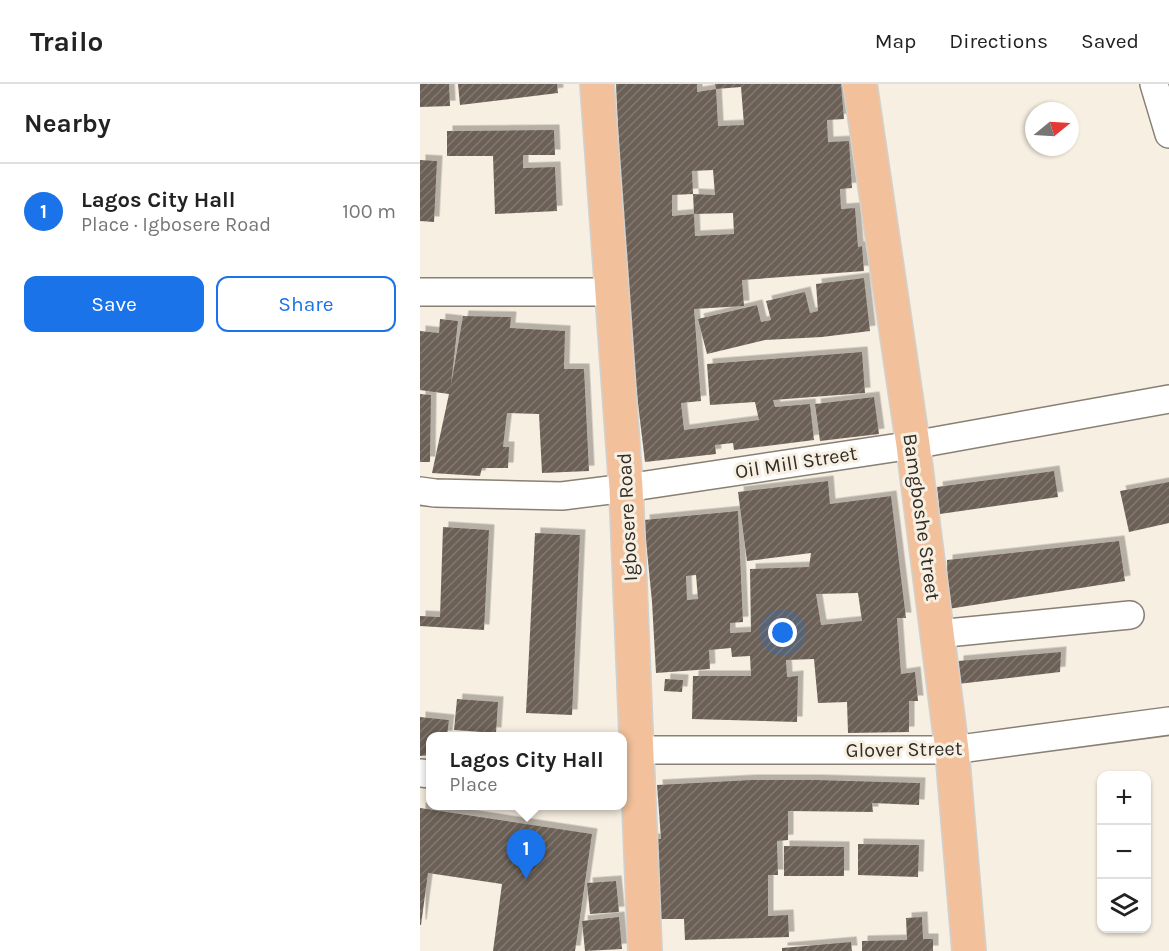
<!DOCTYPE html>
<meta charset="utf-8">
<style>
body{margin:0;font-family:Karla,sans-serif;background:#f2f2f2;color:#222}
.controls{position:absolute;right:18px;bottom:18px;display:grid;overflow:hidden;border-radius:12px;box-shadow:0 2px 4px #0004}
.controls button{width:54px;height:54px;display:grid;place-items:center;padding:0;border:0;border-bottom:2px solid #e0e0e0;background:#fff;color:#222;font:30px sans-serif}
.compass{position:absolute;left:605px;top:18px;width:54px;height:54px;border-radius:50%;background:#fff;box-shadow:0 2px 4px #0004;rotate:72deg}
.you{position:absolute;left:363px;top:549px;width:21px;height:21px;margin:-15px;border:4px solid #fff;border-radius:50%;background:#1a73e8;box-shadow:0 0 0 9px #1a73e833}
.badge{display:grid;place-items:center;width:39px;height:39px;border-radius:50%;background:#1a73e8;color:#fff;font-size:20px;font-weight:700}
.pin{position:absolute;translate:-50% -50px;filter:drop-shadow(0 2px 3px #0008)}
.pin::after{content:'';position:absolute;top:32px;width:21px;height:18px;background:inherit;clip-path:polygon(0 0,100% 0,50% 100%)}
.popup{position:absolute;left:6px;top:648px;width:201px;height:78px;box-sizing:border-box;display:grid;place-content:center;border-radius:12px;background:#fff;filter:drop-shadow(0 2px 4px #0005);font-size:20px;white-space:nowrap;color:#767676}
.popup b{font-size:22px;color:#222}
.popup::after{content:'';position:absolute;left:50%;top:100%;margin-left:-12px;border:12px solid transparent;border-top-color:#fff}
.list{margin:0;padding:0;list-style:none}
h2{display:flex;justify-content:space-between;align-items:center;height:78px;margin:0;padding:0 24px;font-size:26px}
h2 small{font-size:20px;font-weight:400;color:#767676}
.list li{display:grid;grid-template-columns:39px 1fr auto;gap:18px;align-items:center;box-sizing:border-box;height:96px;padding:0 24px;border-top:2px solid #e0e0e0}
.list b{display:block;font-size:22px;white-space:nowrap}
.list p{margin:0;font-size:20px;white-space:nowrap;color:#767676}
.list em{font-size:20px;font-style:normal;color:#767676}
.actions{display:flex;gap:12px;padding:18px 24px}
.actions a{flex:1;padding:14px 0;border:2px solid #1a73e8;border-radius:12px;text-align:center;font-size:21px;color:#1a73e8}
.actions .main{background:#1a73e8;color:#fff}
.icon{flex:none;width:33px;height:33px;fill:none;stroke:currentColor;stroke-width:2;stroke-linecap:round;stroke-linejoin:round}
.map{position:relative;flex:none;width:749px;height:867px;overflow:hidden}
header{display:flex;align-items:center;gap:36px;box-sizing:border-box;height:84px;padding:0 30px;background:#fff;border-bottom:2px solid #e0e0e0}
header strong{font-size:28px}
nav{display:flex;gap:33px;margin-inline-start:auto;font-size:21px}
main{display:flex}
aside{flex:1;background:#fff}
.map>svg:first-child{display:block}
.building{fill:url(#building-hatch);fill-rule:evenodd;filter:url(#shadow)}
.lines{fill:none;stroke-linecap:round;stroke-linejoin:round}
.minor-casing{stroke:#878073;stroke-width:30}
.major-casing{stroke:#d1d1cf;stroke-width:36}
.minor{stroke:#fff;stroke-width:27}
.major{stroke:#f2c19c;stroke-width:33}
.labels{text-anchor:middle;stroke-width:6;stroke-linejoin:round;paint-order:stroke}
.street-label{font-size:20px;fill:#302d27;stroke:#f7efe1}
</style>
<header>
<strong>Trailo</strong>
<nav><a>Map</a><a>Directions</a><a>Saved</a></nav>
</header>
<main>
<aside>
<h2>Nearby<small></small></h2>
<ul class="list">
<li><span class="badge">1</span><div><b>Lagos City Hall</b><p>Place · Igbosere Road</p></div><em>100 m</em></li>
</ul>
<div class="actions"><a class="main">Save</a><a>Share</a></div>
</aside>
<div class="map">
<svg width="749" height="867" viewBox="0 0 749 867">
<defs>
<pattern id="building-hatch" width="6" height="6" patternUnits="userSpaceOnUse" patternTransform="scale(1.5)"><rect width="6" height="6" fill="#6c6157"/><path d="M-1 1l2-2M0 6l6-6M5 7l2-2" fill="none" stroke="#817971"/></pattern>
<filter id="shadow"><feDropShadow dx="5.5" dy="-5.5" stdDeviation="0" flood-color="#0004"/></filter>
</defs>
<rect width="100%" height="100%" fill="#f7efe1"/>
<path class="building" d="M 0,0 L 29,0 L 30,22 L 0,23 Z
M 38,0 L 137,0 L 138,9 L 40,21 Z
M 196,0 L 277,0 L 277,8 L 296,5 L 298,42 L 324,41 L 321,3 L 296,5 L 295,0 L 421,0 L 424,35 L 407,36 L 408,58 L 429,57 L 432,104 L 420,105 L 421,125 L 435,124 L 438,163 L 442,162 L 444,187 L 322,196 L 324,222 L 274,225 L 281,317 L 261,319 L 264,346 L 339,336 L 335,318 L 290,321 L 287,280 L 442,268 L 445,309 L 353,316 L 355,323 L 390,320 L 394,356 L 314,366 L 313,359 L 295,361 L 296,370 L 225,378 L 213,278 L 204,177 ZM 293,86 L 295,111 L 273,110 L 274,130 L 313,129 L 314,150 L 275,152 L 274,130 L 252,132 L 252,111 L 273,110 L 272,87 Z
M 134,46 L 135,71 L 103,71 L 103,84 L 135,83 L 137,127 L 75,130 L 73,72 L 27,72 L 27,47 Z
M 0,76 L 17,77 L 14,138 L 0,137 Z
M 444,194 L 450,247 L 402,253 L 345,256 L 287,270 L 278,235 L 337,221 L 341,238 L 351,236 L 346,217 L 385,208 L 390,229 L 398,227 L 396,200 Z
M 43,232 L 91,233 L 90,244 L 145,247 L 144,285 L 164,285 L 169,387 L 122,389 L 119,330 L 87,329 L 83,363 L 89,363 L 88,384 L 62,384 L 60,392 L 12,389 L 29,310 L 0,306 L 0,247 L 19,249 L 20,235 L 38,237 L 31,301 Z
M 0,310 L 11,311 L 10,378 L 0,378 Z
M 454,313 L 459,350 L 400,357 L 395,320 Z
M 634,387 L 638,413 L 520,430 L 517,403 Z
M 408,397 L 410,420 L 471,412 L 486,534 L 477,534 L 481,590 L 495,588 L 498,617 L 489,617 L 489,648 L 428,649 L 427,618 L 398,619 L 394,575 L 366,576 L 367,593 L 378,592 L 377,638 L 272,635 L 273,592 L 331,592 L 330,572 L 312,573 L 311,564 L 289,566 L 290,585 L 236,589 L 232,518 L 224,436 L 318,427 L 323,538 L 310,539 L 310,549 L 331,548 L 330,485 L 389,483 L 391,469 L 327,477 L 318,408 ZM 276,491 L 278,515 L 267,516 L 266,492 ZM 438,509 L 442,537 L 401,541 L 396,510 Z
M 749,398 L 749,439 L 709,448 L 700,407 Z
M 23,443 L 69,446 L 64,546 L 0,542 L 0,532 L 20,533 Z
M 115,449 L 160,451 L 152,631 L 106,629 Z
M 699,457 L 705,497 L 528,525 L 527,476 Z
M 641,568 L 640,588 L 538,600 L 538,577 Z
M 245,595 L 263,596 L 262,608 L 244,607 Z
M 37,615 L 78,618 L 76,649 L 34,646 Z
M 0,633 L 29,636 L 27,652 L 10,652 L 10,671 L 0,672 Z
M 331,696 L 396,696 L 500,699 L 499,721 L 452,719 L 453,728 L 368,727 L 368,756 L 357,757 L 358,791 L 348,791 L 348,832 L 368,831 L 369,853 L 265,856 L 264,835 L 240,835 L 229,755 L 241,755 L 237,701 Z
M 0,724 L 172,750 L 155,867 L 73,867 L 82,800 L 8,789 L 1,841 L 0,841 Z
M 438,760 L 499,761 L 498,793 L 438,791 Z
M 364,762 L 424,763 L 424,792 L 364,792 Z
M 196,797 L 199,828 L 170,830 L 167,799 Z
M 199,833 L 202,865 L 165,867 L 162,837 Z
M 502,833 L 503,855 L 513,855 L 513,867 L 442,867 L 442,857 L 487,856 L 486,834 Z
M 431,858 L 432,867 L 362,867 L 362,864 Z"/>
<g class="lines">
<g class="minor-casing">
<path id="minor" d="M 734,0 L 749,50
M 0,208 L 192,208
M 0,407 L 15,409 L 142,412 L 206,404 L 493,361 L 749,315
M 517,550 L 710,531
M 217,666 L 532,666 L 749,637
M 0,689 L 10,690"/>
</g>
<g class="major-casing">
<path id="major" d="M 177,0 L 206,404 L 225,867
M 440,0 L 493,361 L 532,666 L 549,867"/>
</g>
<use href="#minor" class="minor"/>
<use href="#major" class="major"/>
</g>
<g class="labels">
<g class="street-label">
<text transform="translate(376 378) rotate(-9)" y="7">Oil Mill Street</text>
<text transform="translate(207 433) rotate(-93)" y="7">Igbosere Road</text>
<text transform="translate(502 433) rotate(82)" y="7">Bamgboshe Street</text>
<text transform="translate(484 665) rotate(-1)" y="7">Glover Street</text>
</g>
</g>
</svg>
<div class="controls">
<button>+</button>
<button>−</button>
<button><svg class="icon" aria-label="layers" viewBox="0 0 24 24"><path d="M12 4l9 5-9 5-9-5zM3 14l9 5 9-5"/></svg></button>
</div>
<svg class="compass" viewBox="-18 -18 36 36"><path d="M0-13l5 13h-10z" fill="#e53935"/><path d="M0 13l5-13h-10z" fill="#767676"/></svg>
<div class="you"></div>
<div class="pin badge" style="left:106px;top:795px">1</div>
<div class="popup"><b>Lagos City Hall</b>Place</div>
</div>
</main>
